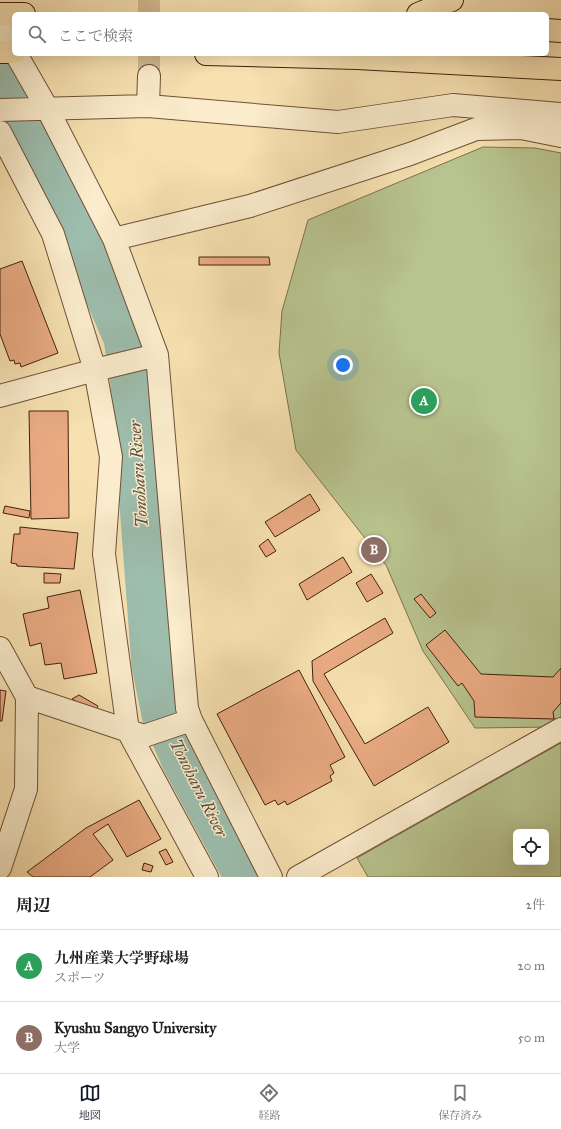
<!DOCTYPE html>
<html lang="ja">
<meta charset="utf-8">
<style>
body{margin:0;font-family:"IM FELL Great Primer","Noto Serif JP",serif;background:#f6f6f6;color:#202124}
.controls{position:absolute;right:12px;bottom:12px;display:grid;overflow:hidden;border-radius:6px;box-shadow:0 4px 16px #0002}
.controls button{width:36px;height:36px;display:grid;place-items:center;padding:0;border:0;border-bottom:1px solid #e0e0e0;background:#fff;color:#202124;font:20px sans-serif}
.you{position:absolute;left:343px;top:365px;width:14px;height:14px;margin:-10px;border:3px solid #fff;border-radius:50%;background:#1a73e8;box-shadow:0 0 0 6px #1a73e833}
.badge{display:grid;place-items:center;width:26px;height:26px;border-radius:50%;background:#111827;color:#fff;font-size:13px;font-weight:700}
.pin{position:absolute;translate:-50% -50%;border:2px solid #fff;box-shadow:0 1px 4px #0006}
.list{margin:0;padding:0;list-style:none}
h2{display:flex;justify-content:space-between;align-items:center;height:52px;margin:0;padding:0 16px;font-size:17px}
h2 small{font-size:13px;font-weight:400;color:#757577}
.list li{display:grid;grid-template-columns:26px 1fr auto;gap:12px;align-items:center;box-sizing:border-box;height:72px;padding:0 16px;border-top:1px solid #e0e0e0}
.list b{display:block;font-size:15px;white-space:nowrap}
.list p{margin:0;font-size:13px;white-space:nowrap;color:#757577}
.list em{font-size:13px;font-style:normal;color:#757577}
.icon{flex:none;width:22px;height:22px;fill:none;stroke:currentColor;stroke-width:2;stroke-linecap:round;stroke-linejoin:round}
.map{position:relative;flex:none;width:561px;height:877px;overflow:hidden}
.search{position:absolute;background:#fff;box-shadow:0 4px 16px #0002;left:12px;right:12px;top:12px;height:44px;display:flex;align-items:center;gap:10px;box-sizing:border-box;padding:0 14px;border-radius:6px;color:#757577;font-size:15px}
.sheet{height:196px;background:#fff}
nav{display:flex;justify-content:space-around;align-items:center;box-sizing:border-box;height:56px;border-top:1px solid #e0e0e0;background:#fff;font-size:11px;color:#757577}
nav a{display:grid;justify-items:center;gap:2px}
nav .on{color:#111827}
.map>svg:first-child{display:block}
.green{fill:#b8c48f;stroke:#7d724e;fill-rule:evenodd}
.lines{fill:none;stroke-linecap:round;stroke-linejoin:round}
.river{stroke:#9dbdad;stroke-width:43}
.building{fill:#eaab83;stroke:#42200e}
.minor-tunnel{stroke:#d3ba90;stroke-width:22;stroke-dasharray:22 11;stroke-linecap:butt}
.minor-casing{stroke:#6f5037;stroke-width:24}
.highway-casing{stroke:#42200e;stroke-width:24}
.minor{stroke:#faeccc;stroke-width:22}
.highway{stroke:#f7e1b1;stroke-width:22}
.labels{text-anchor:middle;stroke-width:3;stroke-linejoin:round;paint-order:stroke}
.water-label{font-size:17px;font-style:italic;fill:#5d4f3e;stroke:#faeccc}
</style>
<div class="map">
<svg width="561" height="877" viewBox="0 0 561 877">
<rect width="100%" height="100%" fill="#f7e1b1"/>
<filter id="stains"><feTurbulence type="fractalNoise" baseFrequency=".005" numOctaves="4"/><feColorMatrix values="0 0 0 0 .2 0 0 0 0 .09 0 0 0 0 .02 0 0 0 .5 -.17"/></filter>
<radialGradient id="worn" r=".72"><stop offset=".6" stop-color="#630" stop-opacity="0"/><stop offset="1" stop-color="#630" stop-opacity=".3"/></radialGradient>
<path class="green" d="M 483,147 L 535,148 L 561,153 L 561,717 L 552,727 L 475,728 L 423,651 L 386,565 L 296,450 L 279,353 L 282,311 L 308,220 Z
M 561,743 L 561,877 L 368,877 L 357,858 ZM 516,832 L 546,832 L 546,862 L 516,862 Z"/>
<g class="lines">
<path class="river" d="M 0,79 L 49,163 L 125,338 L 132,384 L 153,665 L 163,714 L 183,761 L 246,877"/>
</g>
<path class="building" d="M 199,257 L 269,257 L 270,265 L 199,265 Z
M 22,261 L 58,353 L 21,367 L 20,363 L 15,364 L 14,360 L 10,361 L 0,334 L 0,269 Z
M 29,411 L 68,411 L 69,518 L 31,519 Z
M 310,494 L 320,510 L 275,537 L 265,522 Z
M 5,506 L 30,511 L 29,518 L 3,513 Z
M 20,527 L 78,533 L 74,569 L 17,566 L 17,564 L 11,563 L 14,534 L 20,534 Z
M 268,539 L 276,551 L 266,557 L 259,546 Z
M 343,557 L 352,572 L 307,600 L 299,584 Z
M 44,573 L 61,574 L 60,583 L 44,583 Z
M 371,574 L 383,593 L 367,602 L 356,583 Z
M 80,590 L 97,673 L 64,679 L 61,663 L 45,665 L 41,643 L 30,646 L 23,614 L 49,608 L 47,597 Z
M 421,594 L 436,613 L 430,618 L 414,599 Z
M 385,618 L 393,633 L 324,674 L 365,744 L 428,707 L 449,742 L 374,786 L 313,681 L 312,661 Z
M 445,630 L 481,674 L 553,677 L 561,668 L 561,703 L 553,712 L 554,719 L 475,717 L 474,701 L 462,683 L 458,686 L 426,645 Z
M 299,670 L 345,757 L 330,765 L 334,773 L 330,776 L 332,781 L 287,805 L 285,801 L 278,805 L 275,800 L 265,805 L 217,714 Z
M 0,690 L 6,691 L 2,721 L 0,721 Z
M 79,695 L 98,706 L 95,712 L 72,699 Z
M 139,800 L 161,839 L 127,857 L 108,824 L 93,834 L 113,860 L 90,877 L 33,877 L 27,872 L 86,828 Z
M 166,849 L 173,862 L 166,865 L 159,852 Z
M 144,863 L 153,866 L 151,872 L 142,870 Z"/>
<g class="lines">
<path class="minor-tunnel" d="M 149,0 L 149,14
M 149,54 L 149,76"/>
<g class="minor-casing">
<path id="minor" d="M 0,27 L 14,51
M 16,54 L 47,108 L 114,239 L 157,355 L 187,708 L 191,720 L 271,877
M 148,106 L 149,76
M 0,110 L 148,106 L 338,122 L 453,105 L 561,114
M 0,132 L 53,234 L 95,370 L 111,457 L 104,554 L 128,731 L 207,877
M 114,239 L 250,206 L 410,154 L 476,129 L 521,128 L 561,136
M 0,396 L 95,370 L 157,355
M 0,648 L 27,697 L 26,789 L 0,868
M 27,697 L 144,736 L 191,720
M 298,877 L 561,729"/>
</g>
<g class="highway-casing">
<path id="highway" d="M 0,14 L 24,14
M 418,14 L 452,0
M 547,30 L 561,31
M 0,52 L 14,52
M 206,54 L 357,58 L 561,69"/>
</g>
<use href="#minor" class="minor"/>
<use href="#highway" class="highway"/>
</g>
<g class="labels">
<g class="water-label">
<text transform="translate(138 474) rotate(-94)" y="6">Tonoharu River</text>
<text transform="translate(199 788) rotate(63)" y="6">Tonoharu River</text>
</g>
</g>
<rect width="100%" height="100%" filter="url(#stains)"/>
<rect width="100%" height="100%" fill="url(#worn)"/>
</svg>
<div class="controls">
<button><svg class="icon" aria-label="locate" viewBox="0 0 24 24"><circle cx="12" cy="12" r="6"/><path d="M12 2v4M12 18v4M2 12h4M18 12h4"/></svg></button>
</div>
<div class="you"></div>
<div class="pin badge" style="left:424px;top:401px;background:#2e9e5b">A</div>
<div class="pin badge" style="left:374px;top:550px;background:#8d6e63">B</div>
<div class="search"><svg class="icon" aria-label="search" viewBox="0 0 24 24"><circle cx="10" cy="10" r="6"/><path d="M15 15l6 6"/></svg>ここで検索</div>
</div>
<section class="sheet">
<h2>周辺<small>2件</small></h2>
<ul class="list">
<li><span class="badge" style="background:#2e9e5b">A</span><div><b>九州産業大学野球場</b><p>スポーツ</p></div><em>20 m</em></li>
<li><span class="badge" style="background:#8d6e63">B</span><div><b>Kyushu Sangyo University</b><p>大学</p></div><em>50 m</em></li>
</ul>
</section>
<nav>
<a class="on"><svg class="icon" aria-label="map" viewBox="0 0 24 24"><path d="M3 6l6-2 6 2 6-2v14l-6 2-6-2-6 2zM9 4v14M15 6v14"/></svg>地図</a>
<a><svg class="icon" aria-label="directions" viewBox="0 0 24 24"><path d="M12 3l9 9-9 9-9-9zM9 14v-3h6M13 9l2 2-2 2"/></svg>経路</a>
<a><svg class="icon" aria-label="saved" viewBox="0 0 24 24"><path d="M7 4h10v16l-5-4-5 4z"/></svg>保存済み</a>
</nav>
